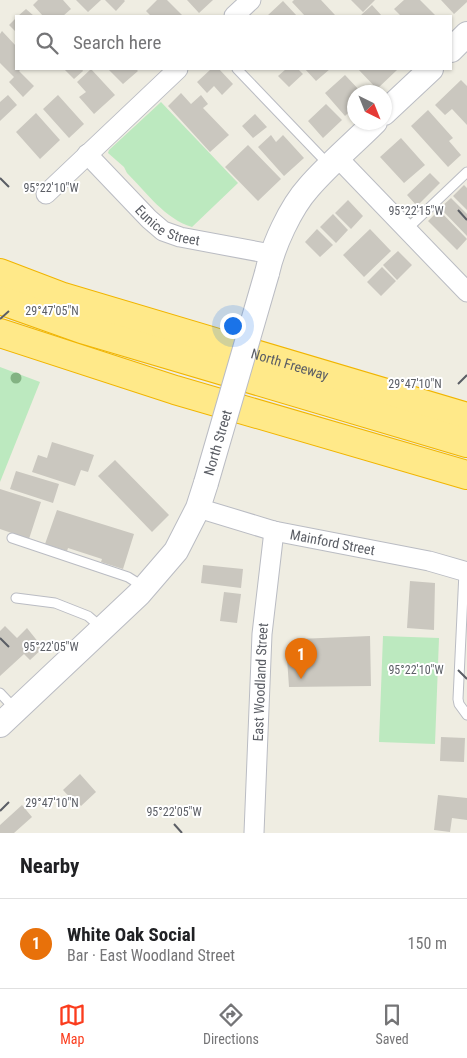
<!DOCTYPE html>
<meta charset="utf-8">
<style>
body{margin:0;font-family:"Roboto Condensed",sans-serif;background:#f2f2f2;color:#202124}
.compass{position:absolute;left:347px;top:85px;width:45px;height:45px;border-radius:50%;background:#fff;box-shadow:0 1px 4px #0004;rotate:137deg}
.you{position:absolute;left:232px;top:325px;width:18px;height:18px;margin:-12px;border:4px solid #fff;border-radius:50%;background:#1a73e8;box-shadow:0 0 0 8px #1a73e833}
.badge{display:grid;place-items:center;width:32px;height:32px;border-radius:50%;background:#fb3c1d;color:#fff;font-size:16px;font-weight:700}
.pin{position:absolute;translate:-50% -41px;filter:drop-shadow(0 1px 2px #0008)}
.pin::after{content:'';position:absolute;top:26px;width:18px;height:15px;background:inherit;clip-path:polygon(0 0,100% 0,50% 100%)}
.list{margin:0;padding:0;list-style:none}
h2{display:flex;justify-content:space-between;align-items:center;height:65px;margin:0;padding:0 20px;font-size:21px}
h2 small{font-size:16px;font-weight:400;color:#757577}
.list li{display:grid;grid-template-columns:32px 1fr auto;gap:15px;align-items:center;box-sizing:border-box;height:90px;padding:0 20px;border-top:1px solid #e0e0e0}
.list b{display:block;font-size:19px;white-space:nowrap}
.list p{margin:0;font-size:16px;white-space:nowrap;color:#757577}
.list em{font-size:16px;font-style:normal;color:#757577}
.icon{flex:none;width:28px;height:28px;fill:none;stroke:currentColor;stroke-width:2;stroke-linecap:round;stroke-linejoin:round}
.map{position:relative;flex:none;width:467px;height:833px;overflow:hidden}
.search{position:absolute;background:#fff;box-shadow:0 1px 4px #0004;left:15px;right:15px;top:15px;height:55px;display:flex;align-items:center;gap:12px;box-sizing:border-box;padding:0 18px;border-radius:0px;color:#757577;font-size:19px}
.sheet{height:155px;background:#fff}
nav{display:flex;justify-content:space-around;align-items:center;box-sizing:border-box;height:70px;border-top:1px solid #e0e0e0;background:#fff;font-size:14px;color:#757577}
nav a{display:grid;justify-items:center;gap:2px}
nav .on{color:#fb3c1d}
.map>svg:first-child{display:block}
.green{fill:#bce9bf}
.building{fill:#cac7bf}
.lines{fill:none;stroke-linecap:round;stroke-linejoin:round}
.service-casing{stroke:#babcc3;stroke-width:11}
.minor-casing{stroke:#babcc3;stroke-width:21}
.tertiary-casing{stroke:#babcc3;stroke-width:26}
.motorway-casing{stroke:#f1b500;stroke-width:30}
.service{stroke:#fff;stroke-width:9}
.minor{stroke:#fff;stroke-width:19}
.tertiary{stroke:#fff;stroke-width:24}
.motorway{stroke:#ffe989;stroke-width:28}
.tertiary-bridge-casing{stroke:#babcc3;stroke-width:26;stroke-linecap:butt}
.tertiary-bridge{stroke:#fff;stroke-width:24}
.tree{fill:#83b383}
.ticks{fill:none;stroke:#5b5e65;stroke-width:2}
.labels{text-anchor:middle;stroke-width:4;stroke-linejoin:round;paint-order:stroke}
.street-label{font-size:14px;fill:#5b5e65;stroke:#fff}
.ticks-label{font-size:12px;text-anchor:middle;fill:#5b5e65;stroke:#fff;stroke-width:4;stroke-linejoin:round;paint-order:stroke}
</style>
<div class="map">
<svg width="467" height="833" viewBox="0 0 467 833">
<rect width="100%" height="100%" fill="#efede2"/>
<path class="green" d="M 161,102 L 238,183 L 192,227 C 165,219 146,192 127,173 L 124,167 L 108,153 L 109,150 Z
M 0,367 L 40,382 L 0,482 Z
M 383,636 L 439,638 L 435,744 L 379,742 Z"/>
<path class="building" d="M 38,0 L 63,0 L 71,9 L 63,16 L 43,16 L 33,5 Z
M 76,0 L 101,0 L 88,12 Z
M 105,0 L 124,0 L 125,1 L 116,11 Z
M 157,0 L 167,0 L 183,16 L 151,16 L 146,11 Z
M 187,0 L 213,0 L 199,13 Z
M 294,0 L 321,0 L 335,15 L 305,16 L 292,2 Z
M 351,0 L 375,0 L 363,12 Z
M 404,0 L 420,0 L 436,16 L 401,16 L 394,9 Z
M 441,0 L 467,0 L 467,2 L 454,14 Z
M 283,1 L 297,16 L 267,16 Z
M 372,5 L 382,16 L 360,16 Z
M 26,9 L 34,16 L 18,16 Z
M 16,18 L 16,32 L 9,25 Z
M 2,31 L 16,46 L 16,69 L 21,69 L 19,71 L 34,86 L 23,97 L 9,82 L 14,77 L 0,63 L 0,34 Z
M 64,69 L 82,69 L 83,71 L 74,79 Z
M 91,69 L 115,95 L 94,114 L 79,97 L 86,92 L 77,82 Z
M 108,69 L 136,69 L 138,71 L 123,84 Z
M 211,69 L 219,69 L 233,84 L 222,95 L 214,86 L 207,93 L 197,82 Z
M 286,69 L 298,69 L 303,74 L 289,87 L 278,76 Z
M 305,69 L 330,69 L 316,81 Z
M 358,69 L 396,69 L 397,70 L 377,89 Z
M 345,75 L 361,92 L 354,92 L 354,107 L 345,116 L 325,93 Z
M 461,80 L 467,86 L 467,125 L 452,109 L 445,115 L 435,105 Z
M 181,93 L 191,104 L 201,95 L 208,104 L 203,108 L 229,135 L 210,152 L 168,106 Z
M 8,95 L 17,105 L 0,121 L 0,102 Z
M 58,95 L 84,124 L 69,138 L 43,109 Z
M 326,104 L 342,120 L 323,138 L 308,121 Z
M 428,110 L 453,138 L 449,141 L 461,155 L 448,167 L 411,126 Z
M 36,113 L 60,140 L 40,159 L 16,132 Z
M 255,114 L 267,127 L 253,138 L 242,126 Z
M 271,135 L 276,142 L 283,135 L 304,158 L 284,176 L 258,147 Z
M 401,138 L 425,165 L 404,183 L 380,157 Z
M 248,145 L 281,179 L 258,201 L 225,167 Z
M 430,173 L 440,183 L 417,206 L 407,195 Z
M 464,185 L 467,188 L 467,210 L 453,196 Z
M 451,198 L 467,214 L 467,236 L 440,208 Z
M 348,200 L 363,216 L 351,229 L 335,213 Z
M 439,210 L 467,239 L 457,250 L 428,221 Z
M 333,214 L 348,230 L 336,243 L 320,227 Z
M 317,229 L 333,245 L 320,257 L 305,242 Z
M 370,229 L 391,251 L 364,277 L 343,255 Z
M 398,251 L 412,265 L 397,280 L 383,265 Z
M 382,267 L 396,281 L 381,296 L 367,282 Z
M 52,442 L 94,455 L 88,472 L 81,470 L 75,486 L 32,472 L 38,455 L 47,458 Z
M 115,460 L 169,515 L 152,532 L 98,476 Z
M 16,471 L 59,484 L 53,503 L 10,489 Z
M 0,489 L 41,502 L 29,539 L 0,529 Z
M 57,510 L 134,534 L 123,569 L 101,562 L 102,559 L 68,548 L 67,551 L 45,544 Z
M 203,565 L 243,569 L 241,588 L 201,583 Z
M 410,581 L 435,583 L 434,630 L 407,628 Z
M 224,592 L 241,594 L 237,623 L 220,621 Z
M 5,626 L 17,638 L 27,628 L 43,648 L 30,660 L 24,654 L 0,676 L 0,631 Z
M 370,636 L 371,686 L 289,687 L 287,658 L 300,659 L 298,639 Z
M 441,737 L 465,738 L 464,762 L 440,761 Z
M 80,774 L 96,792 L 81,806 L 76,800 L 74,802 L 63,790 Z
M 438,795 L 467,798 L 467,820 L 452,818 L 450,832 L 434,830 Z
M 22,805 L 32,817 L 14,833 L 0,833 L 0,825 Z"/>
<g class="lines">
<g class="service-casing">
<path id="service" d="M 237,69 L 328,164
M 406,230 L 467,172
M 12,538 L 128,577 L 144,587
M 464,572 L 458,699 L 459,704 L 467,715
M 16,598 L 55,603 L 88,616 L 102,628
M 0,693 L 15,709"/>
</g>
<g class="minor-casing">
<g id="minor">
<path d="M 234,16 L 251,0"/>
<path id="s1" d="M 87,154 L 149,219 L 163,231 L 180,237 L 271,254"/>
<path d="M 338,158 L 467,292"/>
<path d="M 46,194 L 178,69"/>
<path id="s2" d="M 198,508 L 274,531 L 429,561 L 467,572"/>
<path id="s3" d="M 254,833 L 262,634 L 274,531"/>
</g>
</g>
<g class="tertiary-casing">
<path id="tertiary" d="M 451,50 L 467,34
M 384,113 L 431,69
M 267,273 C 273,246 290,208 309,187 C 329,164 353,144 375,122
M 0,725 L 139,594 L 176,551 L 198,508 L 206,483"/>
</g>
<g class="motorway-casing">
<g id="motorway">
<path id="s4" d="M 0,273 L 63,297 L 467,417"/>
<path d="M 0,300 L 82,329 L 467,443"/>
<path d="M 0,333 L 175,390 L 467,475"/>
</g>
</g>
<use href="#service" class="service"/>
<use href="#minor" class="minor"/>
<use href="#tertiary" class="tertiary"/>
<use href="#motorway" class="motorway"/>
<g class="tertiary-bridge-casing">
<g id="tertiary-bridge">
<path id="s5" d="M 206,483 L 267,273"/>
</g>
</g>
<use href="#tertiary-bridge" class="tertiary-bridge"/>
</g>
<circle class="tree" cx="16" cy="378" r="5.5"/>
<path class="ticks" d="M 0,178 L 9,187M 458,210 L 467,220M 0,319 L 9,311M 458,384 L 467,375M 0,638 L 9,647M 458,670 L 467,679M 0,811 L 9,802M 174,824 L 182,833"/>
<g class="labels">
<g class="street-label">
<text dy="5" stroke="none"><textPath href="#s1" startOffset="110">Eunice Street</textPath></text>
<text dy="5" stroke="none"><textPath href="#s4" startOffset="304">North Freeway</textPath></text>
<text dy="5" stroke="none"><textPath href="#s5" startOffset="42">North Street</textPath></text>
<text dy="5" stroke="none"><textPath href="#s2" startOffset="139">Mainford Street</textPath></text>
<text dy="5" stroke="none"><textPath href="#s3" startOffset="151">East Woodland Street</textPath></text>
</g>
</g>
<g class="ticks-label">
<text x="51" y="192">95°22'10"W</text>
<text x="416" y="215">95°22'15"W</text>
<text x="52" y="315">29°47'05"N</text>
<text x="415" y="388">29°47'10"N</text>
<text x="51" y="651">95°22'05"W</text>
<text x="416" y="674">95°22'10"W</text>
<text x="52" y="807">29°47'10"N</text>
<text x="174" y="816">95°22'05"W</text>
</g>
</svg>
<svg class="compass" viewBox="-18 -18 36 36"><path d="M0-13l5 13h-10z" fill="#e53935"/><path d="M0 13l5-13h-10z" fill="#757577"/></svg>
<div class="you"></div>
<div class="pin badge" style="left:301px;top:679px;background:#e8710a">1</div>
<div class="search"><svg class="icon" aria-label="search" viewBox="0 0 24 24"><circle cx="10" cy="10" r="6"/><path d="M15 15l6 6"/></svg>Search here</div>
</div>
<section class="sheet">
<h2>Nearby<small></small></h2>
<ul class="list">
<li><span class="badge" style="background:#e8710a">1</span><div><b>White Oak Social</b><p>Bar · East Woodland Street</p></div><em>150 m</em></li>
</ul>
</section>
<nav>
<a class="on"><svg class="icon" aria-label="map" viewBox="0 0 24 24"><path d="M3 6l6-2 6 2 6-2v14l-6 2-6-2-6 2zM9 4v14M15 6v14"/></svg>Map</a>
<a><svg class="icon" aria-label="directions" viewBox="0 0 24 24"><path d="M12 3l9 9-9 9-9-9zM9 14v-3h6M13 9l2 2-2 2"/></svg>Directions</a>
<a><svg class="icon" aria-label="saved" viewBox="0 0 24 24"><path d="M7 4h10v16l-5-4-5 4z"/></svg>Saved</a>
</nav>
